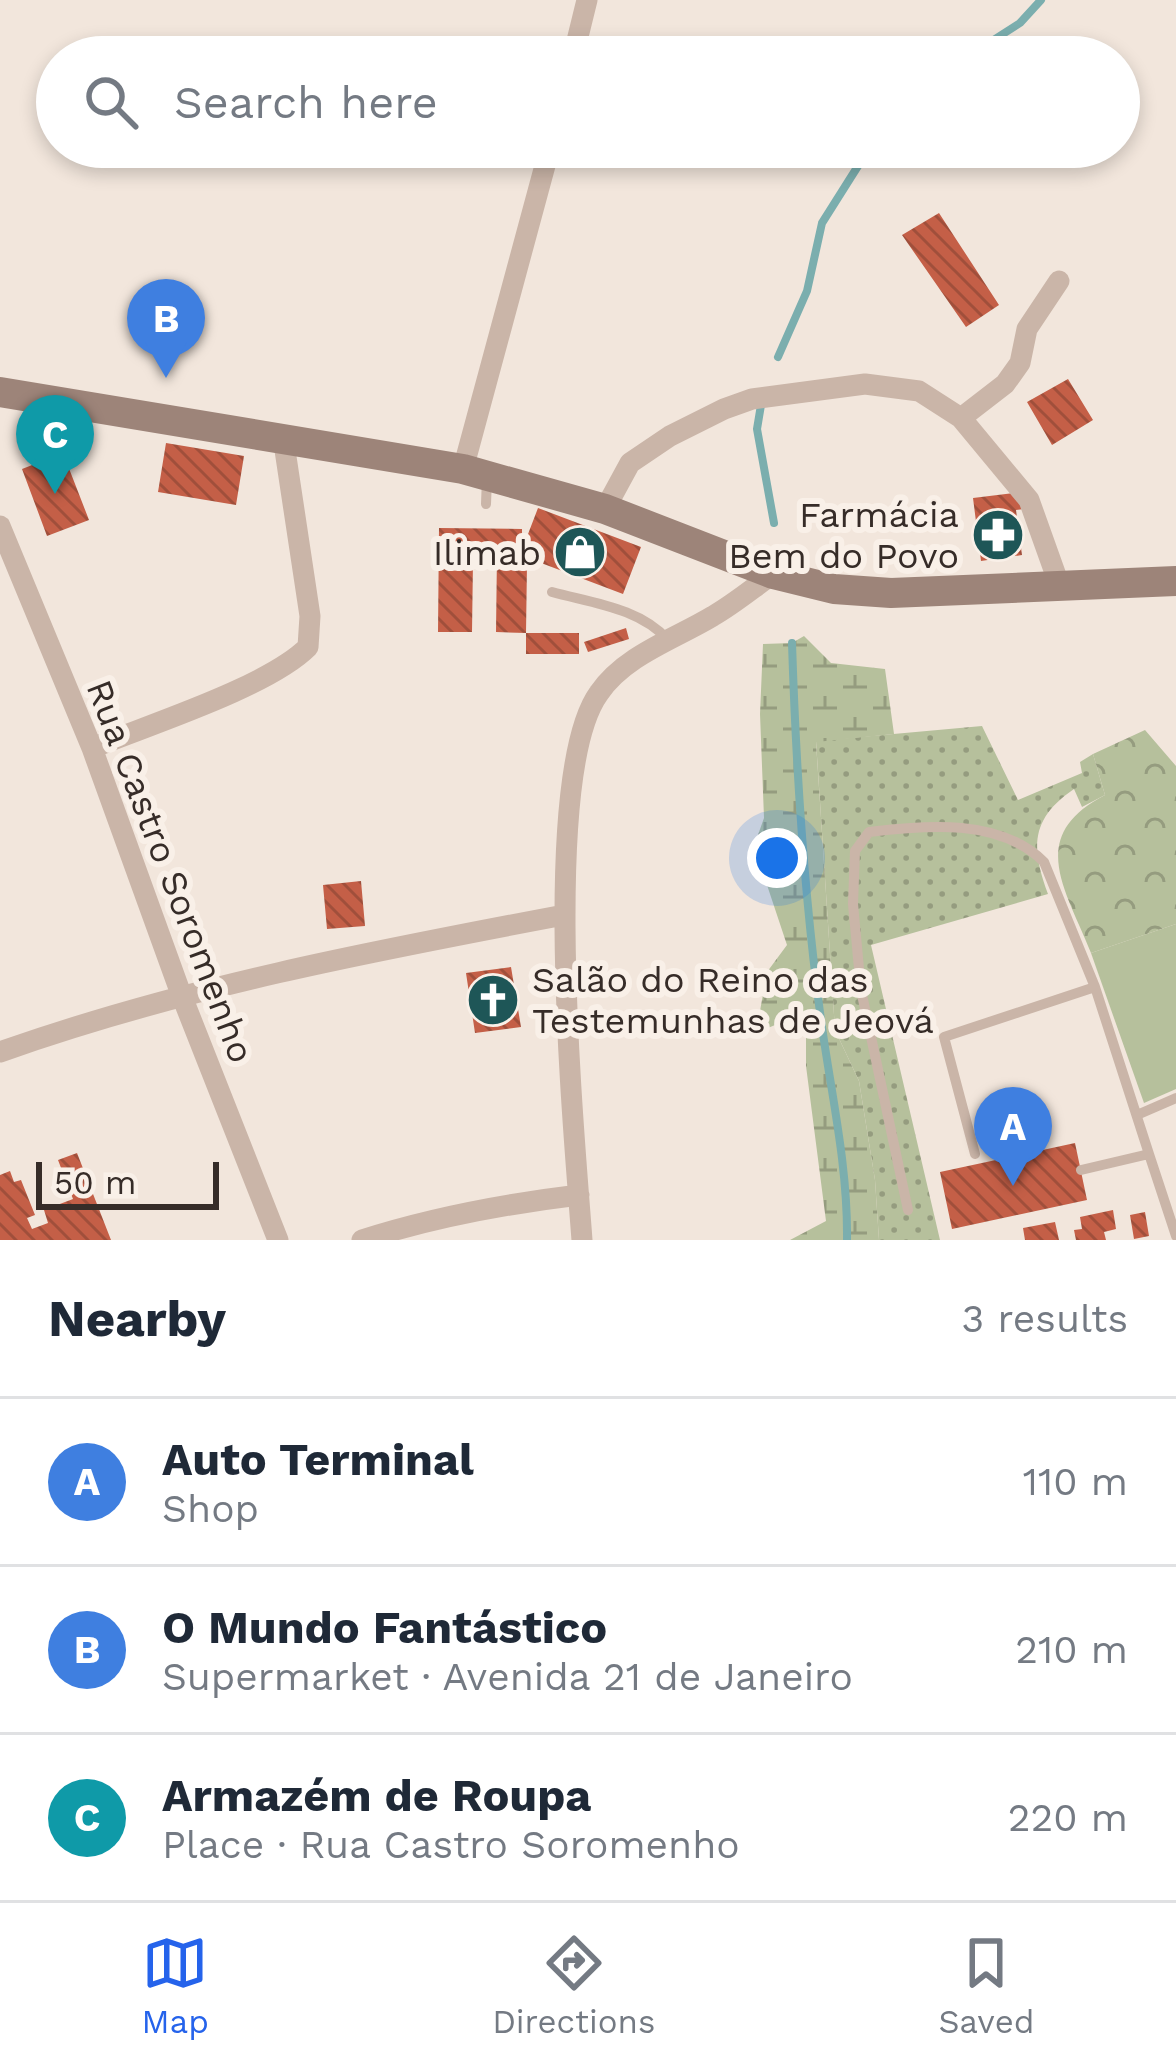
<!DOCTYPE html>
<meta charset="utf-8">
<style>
body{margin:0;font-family:"Work Sans",sans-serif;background:#f2f2f3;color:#1f2937}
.scale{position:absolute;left:36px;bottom:30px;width:183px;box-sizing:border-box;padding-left:12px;border:6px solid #362c28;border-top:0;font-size:33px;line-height:42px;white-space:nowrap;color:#362c28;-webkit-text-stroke:9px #f9f0e8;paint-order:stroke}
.you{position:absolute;left:777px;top:858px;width:42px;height:42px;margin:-30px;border:9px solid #fff;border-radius:50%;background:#1a73e8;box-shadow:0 0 0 18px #1a73e833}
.badge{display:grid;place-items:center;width:78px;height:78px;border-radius:50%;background:#2563eb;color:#fff;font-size:39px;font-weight:700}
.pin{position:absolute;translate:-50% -99px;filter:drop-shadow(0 3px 6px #0008)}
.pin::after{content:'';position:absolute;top:63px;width:42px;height:36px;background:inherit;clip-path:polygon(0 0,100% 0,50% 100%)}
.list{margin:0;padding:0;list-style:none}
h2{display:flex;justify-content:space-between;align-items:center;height:156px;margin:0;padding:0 48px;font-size:51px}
h2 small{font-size:39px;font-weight:400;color:#747a83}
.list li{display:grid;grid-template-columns:78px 1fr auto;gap:36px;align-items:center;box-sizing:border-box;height:168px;padding:0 48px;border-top:3px solid #e0e1e3}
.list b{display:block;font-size:45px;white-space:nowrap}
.list p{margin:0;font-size:39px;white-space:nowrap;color:#747a83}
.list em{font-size:39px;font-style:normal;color:#747a83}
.icon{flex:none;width:66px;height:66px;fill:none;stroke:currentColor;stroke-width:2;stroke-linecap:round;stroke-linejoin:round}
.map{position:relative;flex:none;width:1176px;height:1240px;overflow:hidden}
.search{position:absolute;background:#fff;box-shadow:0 6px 18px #0003;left:36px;right:36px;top:36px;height:132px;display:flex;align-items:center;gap:30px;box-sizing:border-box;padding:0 42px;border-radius:66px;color:#747a83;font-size:45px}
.sheet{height:660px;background:#fff}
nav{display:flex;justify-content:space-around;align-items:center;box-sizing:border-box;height:168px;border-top:3px solid #e0e1e3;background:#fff;font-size:33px;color:#747a83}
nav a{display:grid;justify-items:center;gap:6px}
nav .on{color:#2563eb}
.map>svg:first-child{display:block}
.grass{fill:url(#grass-dots)}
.forest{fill:url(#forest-crowns)}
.wetland{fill:url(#wetland-marsh)}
.garden{fill:#b6c09c}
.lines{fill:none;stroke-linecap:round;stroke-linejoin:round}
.stream{stroke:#7baeae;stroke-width:8}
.building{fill:url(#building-back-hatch)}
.lane{stroke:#cab5a8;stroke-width:10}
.street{stroke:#cab5a8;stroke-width:21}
.secondary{stroke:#9d8479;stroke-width:30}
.labels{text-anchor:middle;stroke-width:12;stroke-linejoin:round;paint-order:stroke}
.poi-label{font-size:36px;fill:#362c28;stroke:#f9f0e8;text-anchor:end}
.street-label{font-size:36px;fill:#362c28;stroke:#f9f0e8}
</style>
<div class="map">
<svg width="1176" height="1240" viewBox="0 0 1176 1240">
<defs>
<pattern id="grass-dots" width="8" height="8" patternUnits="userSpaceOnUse" patternTransform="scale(3)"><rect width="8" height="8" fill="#b6c09c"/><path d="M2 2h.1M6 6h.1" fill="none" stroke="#959c7f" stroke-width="1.8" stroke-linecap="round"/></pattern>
<pattern id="forest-crowns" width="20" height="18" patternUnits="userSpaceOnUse" patternTransform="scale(3)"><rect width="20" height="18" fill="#b6c09c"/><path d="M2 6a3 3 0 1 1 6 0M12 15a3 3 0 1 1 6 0" fill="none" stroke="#959c7f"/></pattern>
<pattern id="wetland-marsh" width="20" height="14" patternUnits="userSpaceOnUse" patternTransform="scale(3)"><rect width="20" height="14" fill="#b6c09c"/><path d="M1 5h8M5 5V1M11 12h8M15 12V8" fill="none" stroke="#959c7f"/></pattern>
<pattern id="building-back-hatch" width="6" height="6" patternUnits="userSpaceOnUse" patternTransform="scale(3)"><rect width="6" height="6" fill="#c45f47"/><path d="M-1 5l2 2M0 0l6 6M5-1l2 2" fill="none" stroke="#a04f3b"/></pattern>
</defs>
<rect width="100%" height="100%" fill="#f2e6dc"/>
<path class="grass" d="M 982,726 L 1018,800 L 1082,773 L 1080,762 L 1093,754 L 1105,795 L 1082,807 L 1074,789 C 1030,819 1031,848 1048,894 L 871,945 L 940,1240 L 879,1240 L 875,1180 L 859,1081 L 835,1030 L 816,741 Z"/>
<path class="forest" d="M 1145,730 L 1176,766 L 1176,924 L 1091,953 C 1065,888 1026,836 1105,795 L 1093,754 Z"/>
<path class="wetland" d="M 804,636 L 831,663 L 885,669 L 894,734 L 816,742 L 835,1030 L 859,1081 L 875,1180 L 879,1240 L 790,1240 L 826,1221 L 806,1066 L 806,1012 L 756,1033 L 767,972 L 787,945 L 754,846 L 764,818 L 760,714 L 763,644 L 792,643 Z"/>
<path class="garden" d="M 1176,924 L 1176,1089 L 1144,1103 L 1091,953 Z"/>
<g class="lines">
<path class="stream" d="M 967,57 L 1020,23 L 1041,0
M 778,357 L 807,291 L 822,223 L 870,147
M 761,405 L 757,429 L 774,523
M 792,643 C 796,769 804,895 821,1020 C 831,1093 848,1166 847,1240"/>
</g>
<path class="building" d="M 939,213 L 999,305 L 966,327 L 902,235 Z
M 1068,379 L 1093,420 L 1052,445 L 1027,402 Z
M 166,443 L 244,456 L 236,505 L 158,492 Z
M 63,453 L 89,520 L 47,536 L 22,469 Z
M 1022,492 L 1024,509 L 1016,510 L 1022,555 L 981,561 L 973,498 Z
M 538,508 L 641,547 L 623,594 L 520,555 Z
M 439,528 L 522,529 L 522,549 L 512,549 L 512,564 L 527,564 L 526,633 L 496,632 L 497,553 L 462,553 L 462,561 L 473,561 L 472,632 L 438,632 Z
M 626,628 L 629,639 L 588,652 L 584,642 Z
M 526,633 L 579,633 L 579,654 L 526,654 Z
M 361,881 L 365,926 L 327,929 L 323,885 Z
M 511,967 L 521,1027 L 475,1033 L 466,973 Z
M 1075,1143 L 1087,1200 L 952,1229 L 940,1172 Z
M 77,1153 L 111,1240 L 0,1240 L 0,1175 L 10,1171 L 14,1182 L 21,1180 L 35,1215 L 27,1218 L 32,1229 L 48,1223 L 44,1210 L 73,1199 L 58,1160 Z
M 1113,1210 L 1116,1229 L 1104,1232 L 1106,1240 L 1076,1240 L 1074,1230 L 1082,1229 L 1080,1217 Z
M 1145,1212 L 1149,1236 L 1134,1239 L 1130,1215 Z
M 1055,1222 L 1059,1240 L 1025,1240 L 1023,1228 Z"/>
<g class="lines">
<path class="lane" d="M 486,504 L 487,478
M 552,592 C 592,603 640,608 668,640
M 1137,1115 L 1176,1098
M 975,1154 L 944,1037 L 1095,987
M 1081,1170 L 1149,1154 L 1176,1236
M 908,1210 L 861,990 L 853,904 L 855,851 L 869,832 C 926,825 1000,818 1044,862 L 1095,987 L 1149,1154"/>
<path class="street" d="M 573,57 L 587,0
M 961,418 L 1005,384 L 1020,363 L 1027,329 L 1059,281
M 463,469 L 550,147
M 605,509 L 630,463 L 670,436 L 724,409 L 752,399 L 865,384 L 919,391 L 961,418 L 1029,500 L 1059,584
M 0,526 L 92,748 L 181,994 L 278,1240
M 92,748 C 148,725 268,687 308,647 L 310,616 L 283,437
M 0,1052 C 183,987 373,951 564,915
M 362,1240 C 434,1217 504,1204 579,1195
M 582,1240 C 574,1131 540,774 599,693 C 625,655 675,639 713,616 C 734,604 753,588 773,574"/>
<path class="secondary" d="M 0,392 L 463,469 L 605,509 L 773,574 L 834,589 L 891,593 L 1176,581"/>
</g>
<defs>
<g id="pharmacy-disc" transform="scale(2.7)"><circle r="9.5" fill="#1e5657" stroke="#f9f0e8"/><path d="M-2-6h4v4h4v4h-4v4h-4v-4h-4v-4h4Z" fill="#fff"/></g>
<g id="shop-disc" transform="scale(2.7)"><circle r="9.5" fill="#1e5657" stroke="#f9f0e8"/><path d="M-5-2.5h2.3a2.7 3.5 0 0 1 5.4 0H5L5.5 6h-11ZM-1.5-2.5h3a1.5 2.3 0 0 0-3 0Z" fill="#fff"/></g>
<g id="church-disc" transform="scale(2.7)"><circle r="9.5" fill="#1e5657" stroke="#f9f0e8"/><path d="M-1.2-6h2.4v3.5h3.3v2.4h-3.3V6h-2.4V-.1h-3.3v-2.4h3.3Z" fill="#fff"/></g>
</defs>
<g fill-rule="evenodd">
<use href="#pharmacy-disc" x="998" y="535"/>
<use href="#shop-disc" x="580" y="552"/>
<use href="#church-disc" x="493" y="1000"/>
</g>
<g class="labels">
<g class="poi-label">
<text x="959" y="527">Farmácia<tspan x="959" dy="41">Bem do Povo</tspan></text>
<text x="541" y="565">Ilimab</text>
<text x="532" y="992" text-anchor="start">Salão do Reino das<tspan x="532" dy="41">Testemunhas de Jeová</tspan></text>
</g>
<g class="street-label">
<text transform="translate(171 871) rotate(69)" y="13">Rua Castro Soromenho</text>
</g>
</g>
</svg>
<div class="scale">50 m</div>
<div class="you"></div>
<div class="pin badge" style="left:1013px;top:1186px;background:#3f7fe0">A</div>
<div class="pin badge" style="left:166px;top:378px;background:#3f7fe0">B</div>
<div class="pin badge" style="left:55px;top:494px;background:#0f9aa8">C</div>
<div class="search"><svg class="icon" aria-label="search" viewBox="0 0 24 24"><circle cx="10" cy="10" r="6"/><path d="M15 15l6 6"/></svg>Search here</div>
</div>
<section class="sheet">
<h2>Nearby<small>3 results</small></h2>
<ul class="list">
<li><span class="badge" style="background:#3f7fe0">A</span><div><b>Auto Terminal</b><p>Shop</p></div><em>110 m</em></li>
<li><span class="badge" style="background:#3f7fe0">B</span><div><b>O Mundo Fantástico</b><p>Supermarket · Avenida 21 de Janeiro</p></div><em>210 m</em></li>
<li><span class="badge" style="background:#0f9aa8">C</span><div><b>Armazém de Roupa</b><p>Place · Rua Castro Soromenho</p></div><em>220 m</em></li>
</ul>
</section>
<nav>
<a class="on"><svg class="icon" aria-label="map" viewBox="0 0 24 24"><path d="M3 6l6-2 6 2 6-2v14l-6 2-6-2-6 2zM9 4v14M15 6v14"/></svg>Map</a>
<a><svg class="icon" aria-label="directions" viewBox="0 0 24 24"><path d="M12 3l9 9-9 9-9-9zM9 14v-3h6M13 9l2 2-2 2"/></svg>Directions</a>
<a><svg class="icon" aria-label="saved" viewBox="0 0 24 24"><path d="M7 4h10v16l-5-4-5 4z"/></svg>Saved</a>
</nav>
